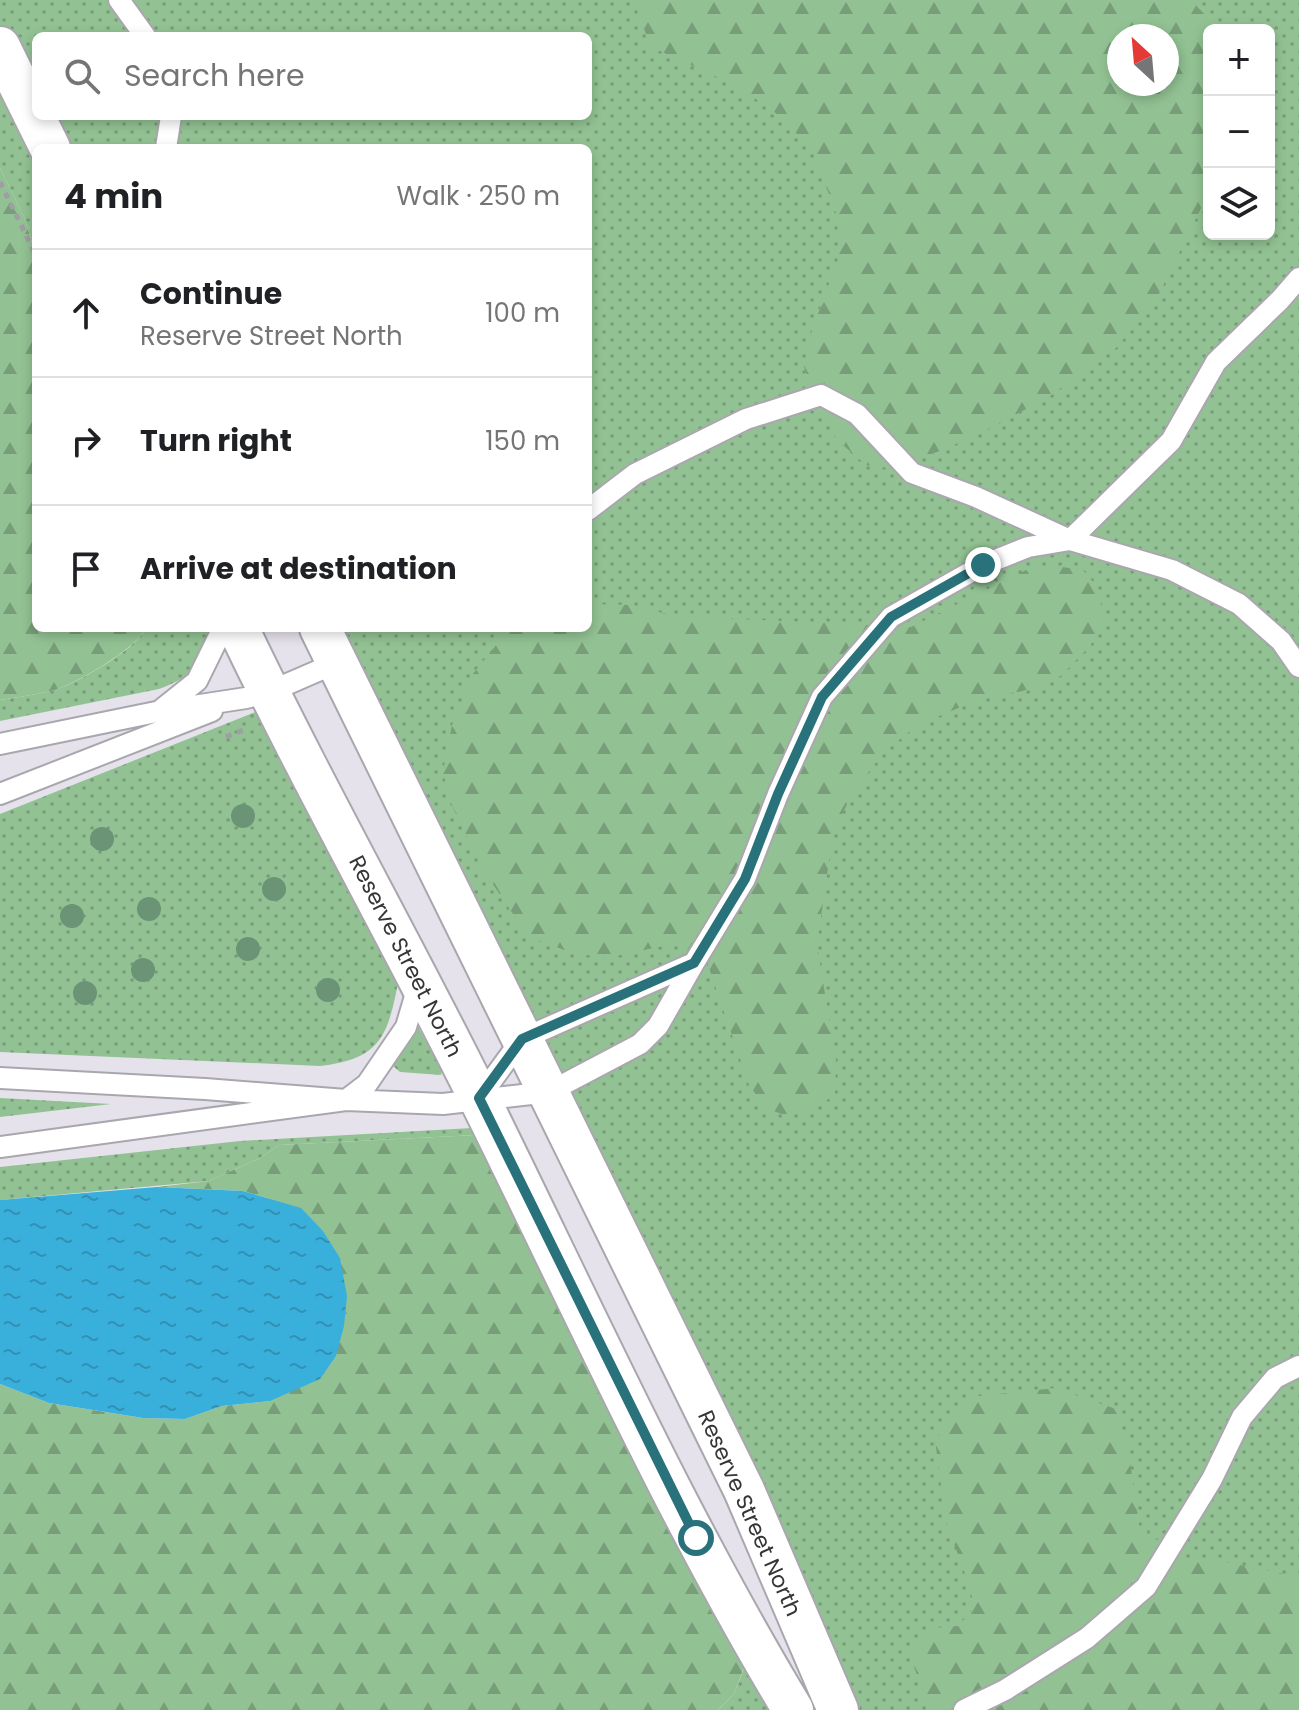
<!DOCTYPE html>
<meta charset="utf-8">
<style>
body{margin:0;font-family:Poppins,sans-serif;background:#f6f6f6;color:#202124}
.controls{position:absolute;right:24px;top:24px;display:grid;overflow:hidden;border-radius:12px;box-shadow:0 4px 12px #0003}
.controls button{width:72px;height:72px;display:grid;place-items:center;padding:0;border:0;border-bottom:2px solid #e0e0e0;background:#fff;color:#202124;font:40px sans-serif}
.compass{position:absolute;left:1107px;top:24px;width:72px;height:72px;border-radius:50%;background:#fff;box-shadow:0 4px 12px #0003;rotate:334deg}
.stop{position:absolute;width:24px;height:24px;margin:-18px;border:6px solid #29727b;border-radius:50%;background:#fff}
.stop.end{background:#29727b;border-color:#fff;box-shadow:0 2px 8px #0008}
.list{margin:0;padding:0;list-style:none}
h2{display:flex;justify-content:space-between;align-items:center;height:104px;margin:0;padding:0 32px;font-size:34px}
h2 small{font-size:26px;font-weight:400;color:#757577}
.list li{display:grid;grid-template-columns:52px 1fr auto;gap:24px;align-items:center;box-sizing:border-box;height:128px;padding:0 32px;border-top:2px solid #e0e0e0}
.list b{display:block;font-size:30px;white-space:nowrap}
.list p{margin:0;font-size:26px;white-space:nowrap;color:#757577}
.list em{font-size:26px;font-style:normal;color:#757577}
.icon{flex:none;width:44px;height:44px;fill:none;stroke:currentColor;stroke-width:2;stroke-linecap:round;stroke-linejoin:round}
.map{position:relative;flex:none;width:1299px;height:1710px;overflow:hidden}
.search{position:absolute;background:#fff;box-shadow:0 4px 12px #0003;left:32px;top:32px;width:560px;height:88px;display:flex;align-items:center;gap:20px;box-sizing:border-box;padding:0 28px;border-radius:12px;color:#757577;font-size:30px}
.panel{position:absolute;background:#fff;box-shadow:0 4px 12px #0003;left:32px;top:144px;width:560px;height:488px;border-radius:12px}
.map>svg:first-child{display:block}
.grass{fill:url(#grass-dots);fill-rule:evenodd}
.forest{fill:url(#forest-firs);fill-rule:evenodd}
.water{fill:url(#water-ripples)}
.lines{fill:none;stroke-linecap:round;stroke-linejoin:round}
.lane-casing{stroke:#aaa6ae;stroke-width:24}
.street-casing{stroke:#aaa6ae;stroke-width:44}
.path{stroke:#a09da4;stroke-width:5;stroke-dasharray:6 6;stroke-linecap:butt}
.lane{stroke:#fff;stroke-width:20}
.street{stroke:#fff;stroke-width:40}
.tree{fill:#6a9475}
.route{stroke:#29727b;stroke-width:10}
.labels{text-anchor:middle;stroke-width:7;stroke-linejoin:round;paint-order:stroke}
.street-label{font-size:22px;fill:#363437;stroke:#fff}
</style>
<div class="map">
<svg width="1299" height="1710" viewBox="0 0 1299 1710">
<defs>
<pattern id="grass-dots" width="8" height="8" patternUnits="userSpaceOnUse" patternTransform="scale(2)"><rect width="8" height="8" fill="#92c293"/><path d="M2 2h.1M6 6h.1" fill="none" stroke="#789e79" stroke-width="1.8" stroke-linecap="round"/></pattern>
<pattern id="forest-firs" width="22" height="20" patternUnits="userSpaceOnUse" patternTransform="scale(2)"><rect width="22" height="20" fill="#92c293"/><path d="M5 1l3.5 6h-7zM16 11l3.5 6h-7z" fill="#789e79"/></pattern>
<pattern id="water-ripples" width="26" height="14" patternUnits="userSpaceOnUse" patternTransform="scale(2)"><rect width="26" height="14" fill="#39b0dc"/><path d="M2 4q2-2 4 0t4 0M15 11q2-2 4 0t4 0" fill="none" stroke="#3190b3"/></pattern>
</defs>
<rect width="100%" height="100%" fill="#e6e2eb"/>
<path class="grass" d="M 0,0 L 1299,0 L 1299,1710 L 838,1710 L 320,628 L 588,628 L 588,148 L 55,148 L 41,116 L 588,116 L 588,36 L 36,36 L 36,105 L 0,25 ZM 1209,30 L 1269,30 L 1269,234 L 1209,234 ZM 1119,36 L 1167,36 L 1167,84 L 1119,84 Z
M 0,83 L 36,160 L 36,255 L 24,217 L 0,168 Z
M 146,628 L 216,628 C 199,663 197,675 159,689 L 0,721 L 0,700 C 17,697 34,695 51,691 C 73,686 137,649 146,628 Z
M 268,707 L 399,978 C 388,1035 382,1059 320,1066 L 0,1052 L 0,814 Z
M 418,1027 L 442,1070 L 441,1075 L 400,1072 L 393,1066 Z
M 0,1098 L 111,1104 L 0,1117 Z
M 472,1128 L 476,1135 L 279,1145 L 260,1158 L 209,1181 L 0,1200 L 0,1167 L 240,1141 Z
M 745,1666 L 771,1710 L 718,1710 L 734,1694 Z"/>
<path class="forest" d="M 633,0 L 1191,0 L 1208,18 L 1212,30 L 1209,30 L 1209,192 L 1156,300 L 1116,348 L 1053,394 L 999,424 L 943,450 L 889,468 L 866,465 L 837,440 L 821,413 L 804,367 L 810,336 L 839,256 L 837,216 L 813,150 L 777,114 L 753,97 L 713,75 L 651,47 ZM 1119,36 L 1167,36 L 1167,84 L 1119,84 Z
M 0,168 L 24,217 L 36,255 L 36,628 L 146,628 C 137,648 73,686 51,691 C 34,695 17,697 0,700 Z
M 1055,566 L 1083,570 L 1097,587 L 1105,622 L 1090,646 L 1061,676 L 1023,691 L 982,698 L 918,725 L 885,751 L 853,792 L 833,833 L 817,945 L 836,1061 L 835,1095 L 807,1112 L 785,1115 L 767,1109 L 749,1085 L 706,959 L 672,944 L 607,958 L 573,953 L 534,939 L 517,920 L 480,865 L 450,801 L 443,772 L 452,725 L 472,675 L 505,634 L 517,628 L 588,628 L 588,604 L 633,605 L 674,616 L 911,627 L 1026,570 Z
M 476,1135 L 745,1665 L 734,1694 L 718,1710 L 0,1710 L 0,1384 L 49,1403 L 143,1418 L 185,1419 L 222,1406 L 270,1401 L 270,1199 L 243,1191 L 157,1187 L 209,1181 L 260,1158 L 279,1145 Z
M 1055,1388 L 1116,1409 L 1128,1447 L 1139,1525 L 1181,1560 L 1215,1560 L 1299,1577 L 1299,1710 L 927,1710 L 909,1648 L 932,1628 L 958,1626 L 975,1607 L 967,1579 L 946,1522 L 935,1440 L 970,1397 Z"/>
<path class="water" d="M 157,1187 L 243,1191 L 301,1208 L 323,1231 L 340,1258 L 347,1296 L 344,1326 L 336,1356 L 320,1379 L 270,1401 L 222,1406 L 185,1419 L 143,1418 L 49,1403 L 0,1384 L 0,1200 Z"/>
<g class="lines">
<g class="lane-casing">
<path id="lane" d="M 119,0 L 145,36
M 166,148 L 171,116
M 588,510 L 635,474 L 746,419 L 821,395 L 857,414 L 912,473 L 976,497 L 1070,540 L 1171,441 L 1216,362 L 1280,300 L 1299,278
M 162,709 L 197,681 L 223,628
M 0,744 L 161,711 L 246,698 L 269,692 L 336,663
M 0,794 L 212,711
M 694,963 L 745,879 L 778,794 L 822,697 L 891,617 L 983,565 L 1028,547 L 1070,540 L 1172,570 L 1239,604 L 1281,641 L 1299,667
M 0,1078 L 205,1089 L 346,1100 L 0,1147
M 346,1100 L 443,1104 L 549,1092 L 640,1044 L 658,1026 L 694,963 L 522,1039 L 479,1098
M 346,1100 L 367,1084 L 406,1027 L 419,983
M 964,1710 L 1005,1690 L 1087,1638 L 1146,1587 L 1212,1479 L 1242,1417 L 1275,1378 L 1299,1366"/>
</g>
<g class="street-casing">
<path id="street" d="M 0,47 L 50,148
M 238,628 C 313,786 400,939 478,1096 C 580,1302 674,1513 793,1710
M 320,628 L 744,1490 L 838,1710"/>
</g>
<path class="path" d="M 0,182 L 36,256
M 226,737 L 246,729"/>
<use href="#lane" class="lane"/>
<use href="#street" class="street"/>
</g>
<g class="tree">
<circle cx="243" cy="816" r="12"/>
<circle cx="102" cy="839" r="12"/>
<circle cx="274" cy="889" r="12"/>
<circle cx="149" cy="909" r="12"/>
<circle cx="72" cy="916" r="12"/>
<circle cx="248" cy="949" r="12"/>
<circle cx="143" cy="970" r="12"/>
<circle cx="328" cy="990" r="12"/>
<circle cx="85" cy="993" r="12"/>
</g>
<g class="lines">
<path class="route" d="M 696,1538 L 479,1098 L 522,1039 L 694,963 L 745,879 L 778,794 L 822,697 L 891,617 L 983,565"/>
</g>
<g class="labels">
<g class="street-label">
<text transform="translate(406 956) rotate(63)" y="8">Reserve Street North</text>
<text transform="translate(750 1513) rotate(66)" y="8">Reserve Street North</text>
</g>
</g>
</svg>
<div class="controls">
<button>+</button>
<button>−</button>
<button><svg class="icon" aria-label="layers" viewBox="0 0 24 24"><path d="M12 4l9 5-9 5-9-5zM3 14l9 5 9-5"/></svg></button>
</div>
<svg class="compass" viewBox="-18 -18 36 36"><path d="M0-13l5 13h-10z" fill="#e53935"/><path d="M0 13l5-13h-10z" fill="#757577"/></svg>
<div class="stop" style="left:696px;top:1538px"></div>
<div class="stop end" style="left:983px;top:565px"></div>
<div class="search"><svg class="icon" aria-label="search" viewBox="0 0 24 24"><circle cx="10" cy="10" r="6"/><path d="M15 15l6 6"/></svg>Search here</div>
<section class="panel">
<h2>4 min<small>Walk · 250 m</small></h2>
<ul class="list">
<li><svg class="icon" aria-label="ahead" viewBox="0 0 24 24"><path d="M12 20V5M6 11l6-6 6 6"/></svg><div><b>Continue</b><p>Reserve Street North</p></div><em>100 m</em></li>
<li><svg class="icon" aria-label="right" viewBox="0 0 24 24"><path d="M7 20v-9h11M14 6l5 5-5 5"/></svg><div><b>Turn right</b></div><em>150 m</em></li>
<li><svg class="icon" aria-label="arrive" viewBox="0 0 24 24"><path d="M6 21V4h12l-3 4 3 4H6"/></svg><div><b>Arrive at destination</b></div></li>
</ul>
</section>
</div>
